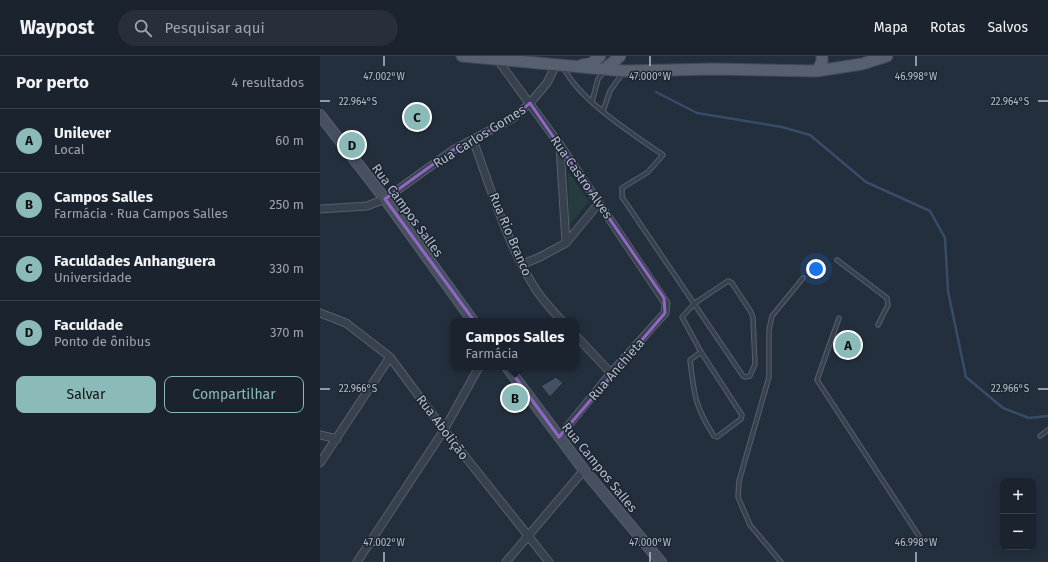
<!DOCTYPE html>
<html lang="pt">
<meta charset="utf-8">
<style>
body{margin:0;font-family:"Fira Sans",sans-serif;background:#282f3a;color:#f1f3f6}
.controls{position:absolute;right:12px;bottom:12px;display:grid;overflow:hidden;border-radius:8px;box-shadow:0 2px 10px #0003}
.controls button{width:36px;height:36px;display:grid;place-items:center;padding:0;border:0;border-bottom:1px solid #39404a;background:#1b232e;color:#f1f3f6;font:20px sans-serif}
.you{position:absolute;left:496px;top:213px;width:14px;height:14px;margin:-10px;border:3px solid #fff;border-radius:50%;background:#1a73e8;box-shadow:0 0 0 6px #1a73e833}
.badge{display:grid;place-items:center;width:26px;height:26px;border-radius:50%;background:#8bbbb9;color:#111;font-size:13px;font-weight:700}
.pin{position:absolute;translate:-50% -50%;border:2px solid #fff;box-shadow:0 1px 4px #0006}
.popup{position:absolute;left:131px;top:262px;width:128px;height:52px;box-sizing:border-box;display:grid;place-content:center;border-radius:8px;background:#1b232e;filter:drop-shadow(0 1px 3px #0005);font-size:13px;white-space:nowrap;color:#a0a4aa}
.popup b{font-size:15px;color:#f1f3f6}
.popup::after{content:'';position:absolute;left:50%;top:100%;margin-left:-8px;border:8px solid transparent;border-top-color:#1b232e}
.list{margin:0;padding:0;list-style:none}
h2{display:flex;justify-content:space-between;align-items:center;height:52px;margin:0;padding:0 16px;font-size:17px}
h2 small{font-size:13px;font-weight:400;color:#a0a4aa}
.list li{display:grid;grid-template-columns:26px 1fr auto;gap:12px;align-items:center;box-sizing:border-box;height:64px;padding:0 16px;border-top:1px solid #39404a}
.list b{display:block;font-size:15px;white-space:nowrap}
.list p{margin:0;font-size:13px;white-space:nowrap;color:#a0a4aa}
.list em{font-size:13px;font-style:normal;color:#a0a4aa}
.actions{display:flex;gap:8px;padding:12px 16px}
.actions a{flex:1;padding:9px 0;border:1px solid #8bbbb9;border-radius:8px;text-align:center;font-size:14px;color:#8bbbb9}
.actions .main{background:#8bbbb9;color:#111}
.icon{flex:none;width:22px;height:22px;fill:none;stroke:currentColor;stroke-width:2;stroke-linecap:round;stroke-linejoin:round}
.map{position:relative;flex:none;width:728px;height:506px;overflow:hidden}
header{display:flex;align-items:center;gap:24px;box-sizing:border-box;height:56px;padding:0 20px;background:#1b232e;border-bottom:1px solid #39404a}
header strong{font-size:19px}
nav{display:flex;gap:22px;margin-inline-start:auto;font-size:14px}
.search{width:280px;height:36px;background:#282f3a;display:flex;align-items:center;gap:10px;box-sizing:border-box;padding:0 14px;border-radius:22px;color:#a0a4aa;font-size:15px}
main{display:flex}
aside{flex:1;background:#1b232e}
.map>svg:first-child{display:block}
.green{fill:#263c3f}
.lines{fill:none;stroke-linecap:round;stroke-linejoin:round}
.stream{stroke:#394c67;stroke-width:2.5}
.building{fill:#455162;stroke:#1f2835}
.lane-casing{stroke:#565f6c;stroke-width:5.5}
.street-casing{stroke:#565f6c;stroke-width:9}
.secondary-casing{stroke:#565f6c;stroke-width:12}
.primary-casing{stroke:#414a57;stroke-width:13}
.lane{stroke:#38414e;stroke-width:3.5}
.street{stroke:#38414e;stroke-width:7}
.secondary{stroke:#465061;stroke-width:10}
.primary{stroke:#56606e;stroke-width:11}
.marked{fill:none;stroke:#9266c3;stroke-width:3;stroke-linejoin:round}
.ticks{fill:none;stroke:#b4bcc9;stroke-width:1.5}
.labels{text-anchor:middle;stroke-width:3;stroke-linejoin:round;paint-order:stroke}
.street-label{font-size:13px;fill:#b4bcc9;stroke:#1d2633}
.ticks-label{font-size:10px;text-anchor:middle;fill:#b4bcc9;stroke:#1d2633;stroke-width:3;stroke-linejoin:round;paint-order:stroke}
</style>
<header>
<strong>Waypost</strong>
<div class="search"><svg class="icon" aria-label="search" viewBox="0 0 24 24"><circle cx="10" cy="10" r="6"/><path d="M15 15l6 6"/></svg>Pesquisar aqui</div>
<nav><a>Mapa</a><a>Rotas</a><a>Salvos</a></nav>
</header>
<main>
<aside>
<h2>Por perto<small>4 resultados</small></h2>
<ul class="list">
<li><span class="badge">A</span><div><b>Unilever</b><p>Local</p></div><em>60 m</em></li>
<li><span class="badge">B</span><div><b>Campos Salles</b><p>Farmácia · Rua Campos Salles</p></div><em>250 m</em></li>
<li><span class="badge">C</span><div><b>Faculdades Anhanguera</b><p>Universidade</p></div><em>330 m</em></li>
<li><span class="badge">D</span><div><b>Faculdade</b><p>Ponto de ônibus</p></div><em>370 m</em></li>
</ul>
<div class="actions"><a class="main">Salvar</a><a>Compartilhar</a></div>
</aside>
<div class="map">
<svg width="728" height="506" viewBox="0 0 728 506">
<rect width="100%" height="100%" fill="#242f3e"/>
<path class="green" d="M 248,116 L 269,145 L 249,169 Z"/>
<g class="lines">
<path class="stream" d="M 336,36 L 377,57 L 462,71 L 490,79 L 546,126 L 610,155 L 625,182 L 628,235 L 646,321 L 683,352 L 709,362 L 728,360"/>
</g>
<path class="building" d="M 236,321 L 243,327 L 230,341 L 221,330 Z"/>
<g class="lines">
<g class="lane-casing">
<path id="lane" d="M 244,12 C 259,44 314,79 343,99 L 328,116 L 302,132 L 302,141 L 423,320 L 425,321 L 430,320 L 435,308 L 433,262 L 431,256 L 412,227 L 408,225 L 375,247 L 362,261 L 381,296 L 422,359 L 421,363 L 397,381 L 394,380 C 375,351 374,338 370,304 L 381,296
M 272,46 L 278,23 L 284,16
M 283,55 L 290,35 L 302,18
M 517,204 L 567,242 L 568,249 L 558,269
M 519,262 L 497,324 L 599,480
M 720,380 L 728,374
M 461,506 L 430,469 L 418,441 L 419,425 L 449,321 L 449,274 L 452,260 L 483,222"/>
</g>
<g class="street-casing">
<path id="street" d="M 177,3 L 240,89 L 346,247 L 345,257 L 291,317 L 239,381
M 153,84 C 170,130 187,187 213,229 C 221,243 232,254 242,265
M 240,91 L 246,187
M 0,153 L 47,150 L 65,143 L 133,94 L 193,62 L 210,47 L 227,27 L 236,9
M 203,208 L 220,201 L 246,187 L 279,147
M 0,257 L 26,267 L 70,301 L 124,374 L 229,506
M 256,280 L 291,317
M 0,379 L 17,383
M 0,407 L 70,301
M 37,506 L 124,374 L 159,311
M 186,506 L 264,414"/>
</g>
<g class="secondary-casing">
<path id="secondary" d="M 0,59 L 65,143 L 153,265
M 187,311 L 264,414 L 341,506"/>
</g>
<g class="primary-casing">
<path id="primary" d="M 142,0 L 305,15 L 394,13 L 497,15 L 542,8 L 567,0
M 262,9 L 272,7 L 280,0
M 285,13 L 300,0
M 497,15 L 502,6 L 502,0"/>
</g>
<use href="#lane" class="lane"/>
<use href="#street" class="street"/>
<use href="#secondary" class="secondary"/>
<use href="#primary" class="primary"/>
</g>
<path class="marked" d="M 210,47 L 344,242 L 345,257 L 239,381 L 65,143 L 133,94 L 193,62 Z"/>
<path class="ticks" d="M 64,0 L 64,10M 330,0 L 330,10M 596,0 L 596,10M 0,45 L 10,45M 718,45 L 728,45M 0,333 L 10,333M 718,333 L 728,333M 64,496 L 64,506M 330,496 L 330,506M 596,496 L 596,506"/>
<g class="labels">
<g class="street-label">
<text transform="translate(159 80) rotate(-32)" y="5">Rua Carlos Gomes</text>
<text transform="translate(262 121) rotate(55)" y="5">Rua Castro Alves</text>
<text transform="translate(88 154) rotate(54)" y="5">Rua Campos Salles</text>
<text transform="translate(191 178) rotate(67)" y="5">Rua Rio Branco</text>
<text transform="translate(296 313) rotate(-49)" y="5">Rua Anchieta</text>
<text transform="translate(123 371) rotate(53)" y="5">Rua Abolição</text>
<text transform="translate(280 411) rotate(51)" y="5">Rua Campos Salles</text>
</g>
</g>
<g class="ticks-label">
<text x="64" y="24">47.002°W</text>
<text x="330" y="24">47.000°W</text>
<text x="596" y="24">46.998°W</text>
<text x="38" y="49">22.964°S</text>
<text x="690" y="49">22.964°S</text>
<text x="38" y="336">22.966°S</text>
<text x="690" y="336">22.966°S</text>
<text x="64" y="490">47.002°W</text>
<text x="330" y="490">47.000°W</text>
<text x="596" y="490">46.998°W</text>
</g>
</svg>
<div class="controls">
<button>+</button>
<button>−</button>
</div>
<div class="you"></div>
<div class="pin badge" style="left:528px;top:289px">A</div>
<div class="pin badge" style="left:195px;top:342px">B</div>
<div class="popup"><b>Campos Salles</b>Farmácia</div>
<div class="pin badge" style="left:97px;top:61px">C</div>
<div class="pin badge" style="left:32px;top:89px">D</div>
</div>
</main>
